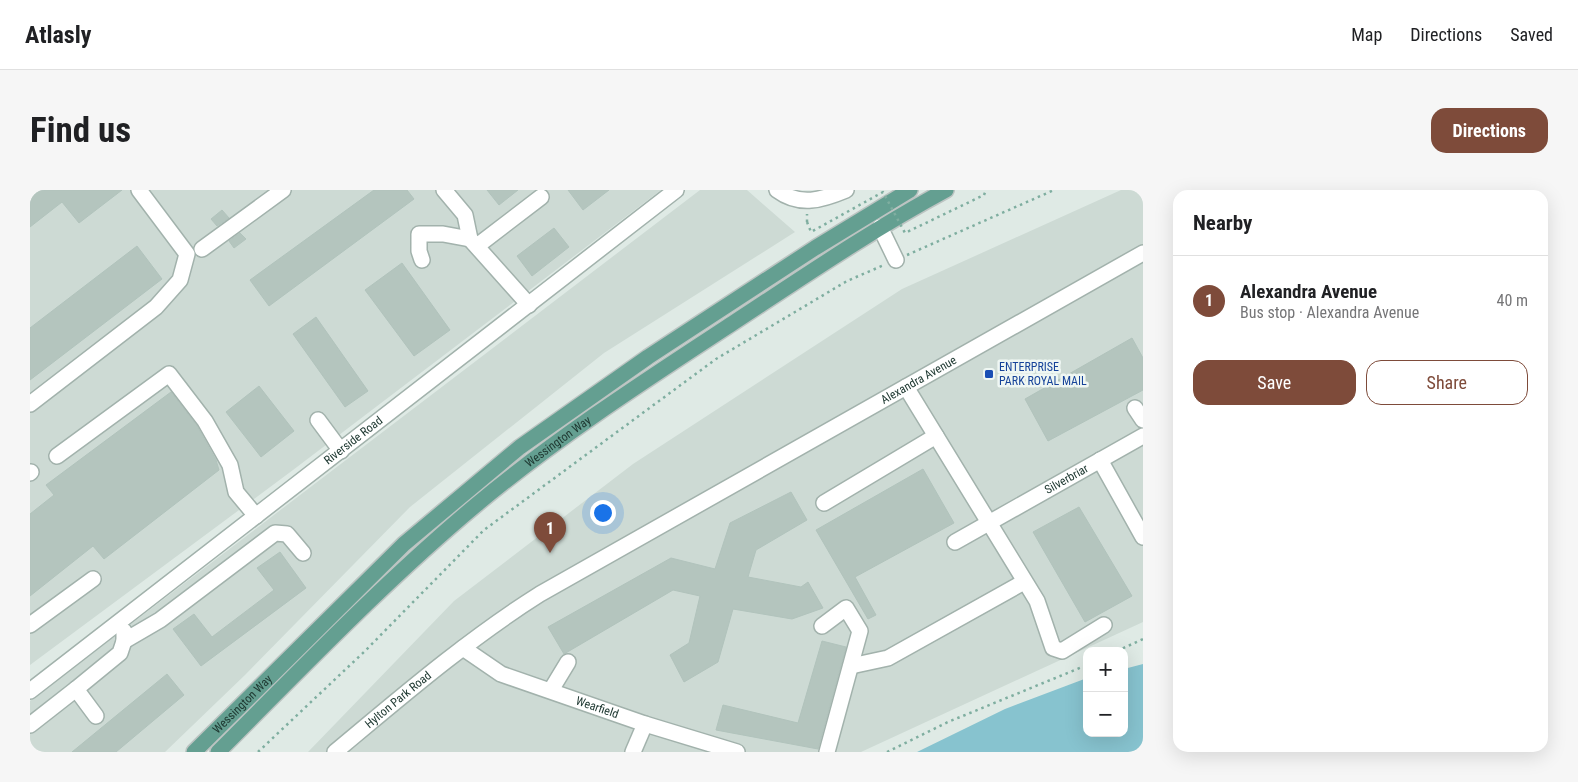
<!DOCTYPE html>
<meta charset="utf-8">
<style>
body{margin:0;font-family:"Roboto Condensed",sans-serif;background:#f6f6f6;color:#202124}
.controls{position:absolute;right:15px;bottom:15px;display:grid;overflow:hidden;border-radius:10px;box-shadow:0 5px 20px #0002}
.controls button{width:45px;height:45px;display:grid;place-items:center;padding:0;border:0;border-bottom:1px solid #e0e0e0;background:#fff;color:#202124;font:25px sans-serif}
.you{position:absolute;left:572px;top:322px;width:18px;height:18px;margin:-12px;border:4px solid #fff;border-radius:50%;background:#1a73e8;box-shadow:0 0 0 8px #1a73e833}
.badge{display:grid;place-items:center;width:32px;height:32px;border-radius:50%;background:#7e4b3a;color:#fff;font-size:16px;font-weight:700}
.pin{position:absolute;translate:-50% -41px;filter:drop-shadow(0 1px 2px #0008)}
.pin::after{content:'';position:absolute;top:26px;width:18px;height:15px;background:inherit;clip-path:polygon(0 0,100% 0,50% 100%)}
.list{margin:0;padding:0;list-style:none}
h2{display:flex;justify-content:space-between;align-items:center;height:65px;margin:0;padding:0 20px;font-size:21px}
h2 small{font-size:16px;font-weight:400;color:#757577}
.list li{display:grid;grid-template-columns:32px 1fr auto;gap:15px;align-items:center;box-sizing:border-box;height:90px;padding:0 20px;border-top:1px solid #e0e0e0}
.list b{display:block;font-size:19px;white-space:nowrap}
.list p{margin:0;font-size:16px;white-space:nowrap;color:#757577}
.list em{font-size:16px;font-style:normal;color:#757577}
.actions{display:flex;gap:10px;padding:15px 20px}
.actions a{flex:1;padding:11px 0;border:1px solid #7e4b3a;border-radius:15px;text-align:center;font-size:18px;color:#7e4b3a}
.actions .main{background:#7e4b3a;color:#fff}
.map{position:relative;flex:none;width:1113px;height:562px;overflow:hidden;border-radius:15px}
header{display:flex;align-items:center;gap:30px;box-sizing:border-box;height:70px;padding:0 25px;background:#fff;border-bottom:1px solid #e0e0e0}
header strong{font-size:24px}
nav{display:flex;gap:28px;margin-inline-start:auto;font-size:18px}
.intro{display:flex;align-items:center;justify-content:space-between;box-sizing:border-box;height:120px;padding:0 30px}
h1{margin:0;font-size:35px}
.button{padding:12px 22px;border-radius:15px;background:#7e4b3a;color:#fff;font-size:18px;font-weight:700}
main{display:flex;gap:30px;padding:0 30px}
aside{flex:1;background:#fff;border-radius:15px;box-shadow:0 5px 20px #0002}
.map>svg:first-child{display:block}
.built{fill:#cddad4}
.water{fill:#87c3cf}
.building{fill:#b4c5be;stroke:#b1c3bc}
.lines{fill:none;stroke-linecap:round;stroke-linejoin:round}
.minor-casing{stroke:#a2b2ac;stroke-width:18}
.major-casing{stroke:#bcc4c2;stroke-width:18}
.path{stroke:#7faea0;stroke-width:2.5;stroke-dasharray:2.5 4;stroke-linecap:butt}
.minor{stroke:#fff;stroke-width:15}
.major{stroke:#649f91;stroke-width:15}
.path-bridge{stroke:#7faea0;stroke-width:2.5;stroke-dasharray:2.5 4;stroke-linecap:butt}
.transit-dot{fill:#1a4fb4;stroke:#eff7f3;stroke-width:2}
.labels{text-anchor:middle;stroke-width:5;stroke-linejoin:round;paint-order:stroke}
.transit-label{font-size:12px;fill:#164399;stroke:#eff7f3;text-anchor:start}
.street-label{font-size:12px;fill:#203a33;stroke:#eff7f3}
</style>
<header>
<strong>Atlasly</strong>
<nav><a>Map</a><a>Directions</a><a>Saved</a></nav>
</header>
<div class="intro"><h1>Find us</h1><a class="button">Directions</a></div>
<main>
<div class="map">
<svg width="1113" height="562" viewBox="0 0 1113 562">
<rect width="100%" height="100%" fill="#dfeae5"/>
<path class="built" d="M 0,0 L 631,0 L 263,280 L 0,475 Z
M 670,0 L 717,0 L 765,42 L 574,163 L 380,317 L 215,485 L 135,562 L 0,562 L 0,511 Z
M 1091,0 L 1113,0 L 1113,432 L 831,562 L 278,562 L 424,411 L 603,274 L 872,99 Z"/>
<path class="water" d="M 1113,474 L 1113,562 L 887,562 L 975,519 L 1057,488 L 1057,543 L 1094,543 L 1094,479 Z"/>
<path class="building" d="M 0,0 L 92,0 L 49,33 L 32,12 L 0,37 Z
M 344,0 L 377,0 L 384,9 L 239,116 L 220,90 Z
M 457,0 L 488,0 L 469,15 Z
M 538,0 L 579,0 L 553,20 Z
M 192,20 L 199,28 L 187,36 L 181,29 Z
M 524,38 L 539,57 L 502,86 L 487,66 Z
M 210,43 L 216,49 L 204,58 L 199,51 Z
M 107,56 L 132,89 L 0,190 L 0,138 Z
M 372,73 L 420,140 L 384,166 L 335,100 Z
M 286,127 L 338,201 L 315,217 L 263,144 Z
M 1102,148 L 1113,168 L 1113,200 L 1018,251 L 995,209 Z
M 229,196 L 264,241 L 231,267 L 196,222 Z
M 141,202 L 167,236 L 186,270 L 189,280 L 74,369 L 63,356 L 0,406 L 0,324 L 24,305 L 16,295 Z
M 893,279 L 924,333 L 825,387 L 846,425 L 838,429 L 786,340 Z
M 761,302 L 777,330 L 726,360 L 718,387 L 771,397 L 778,392 L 793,418 L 762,429 L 703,419 L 688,472 L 654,492 L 640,465 L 659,453 L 670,406 L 643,400 L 534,464 L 518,437 L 641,368 L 685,379 L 700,333 Z
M 1049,317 L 1102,406 L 1055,432 L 1003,342 Z
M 250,362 L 276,398 L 171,476 L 143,439 L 164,424 L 182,447 L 244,400 L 227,378 Z
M 792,451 L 816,457 L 788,559 L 686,540 L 693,515 L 768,533 Z
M 137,484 L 154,505 L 86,562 L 42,562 Z"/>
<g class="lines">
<g class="minor-casing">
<g id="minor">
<path d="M 414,0 L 435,25 L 440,49 L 499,115"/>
<path d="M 747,0 C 770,17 792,10 816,0"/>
<path d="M 850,37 L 866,70"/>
<path d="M 447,56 L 511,7"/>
<path d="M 172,59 L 253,0"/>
<path d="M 392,70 L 389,61 L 389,44 L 413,44 L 440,49"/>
<path d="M 876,197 L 1007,411 L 1023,458 L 1032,461 L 1074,435"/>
<path d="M 0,214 L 126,117 L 150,90 L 157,64 L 109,0"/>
<path d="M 1105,218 L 1113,230"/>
<path d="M 288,230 L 311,261"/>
<path d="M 27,266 L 139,184 L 175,231 L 200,275 L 206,302 L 226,326"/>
<path d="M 1070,270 L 1113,347"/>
<path d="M 0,283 L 1,282"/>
<path d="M 794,313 L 906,246"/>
<path id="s1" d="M 925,352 L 1113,246"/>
<path d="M 0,435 L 63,389"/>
<path d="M 792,436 L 816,418 L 830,441 L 797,562"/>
<path d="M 94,451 L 130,430 L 245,343 L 257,344 L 273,363"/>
<path id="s2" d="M 433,458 L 471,484 L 615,534 L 707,562"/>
<path d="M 821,476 L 858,468 L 994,392"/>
<path d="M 521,500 L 538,472"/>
<path id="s3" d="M 0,501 L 646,0"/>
<path d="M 66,526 L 46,499 L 90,463 L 94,451 L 94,441"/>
<path d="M 0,535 L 46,499"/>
<path id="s4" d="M 305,562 C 371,507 437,450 510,404 L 1113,63"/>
<path d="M 603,562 L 615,534"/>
</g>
</g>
<g class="major-casing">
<g id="major">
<path id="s5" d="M 164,562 L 374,354 L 490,257 L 618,167 L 785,58 L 880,0"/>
<path id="s6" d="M 188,562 C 272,478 355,391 446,315 C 526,248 616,190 703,133 C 773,87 842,40 916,0"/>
</g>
</g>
<path class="path" d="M 954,5 L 956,0
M 777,32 L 777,24
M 877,65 L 1024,0
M 1087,461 L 1113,449
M 228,562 L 335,461 L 454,340 L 686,169 L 817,91 L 854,75
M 857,562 L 918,532 L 1057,475"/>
<use href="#minor" class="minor"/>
<use href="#major" class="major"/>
<path class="path-bridge" d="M 777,32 L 781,42 L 853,2 L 875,43 L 954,5"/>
</g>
<rect class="transit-dot" x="954" y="179" width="10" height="10" rx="2.5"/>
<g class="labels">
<g class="transit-label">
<text x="969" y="181">ENTERPRISE<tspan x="969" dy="14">PARK ROYAL MAIL</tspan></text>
</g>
<g class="street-label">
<text dy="4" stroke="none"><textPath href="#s4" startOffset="694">Alexandra Avenue</textPath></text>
<text dy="4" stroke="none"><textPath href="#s3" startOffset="409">Riverside Road</textPath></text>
<text dy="4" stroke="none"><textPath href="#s6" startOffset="461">Wessington Way</textPath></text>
<text dy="4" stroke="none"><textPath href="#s1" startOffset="128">Silverbriar</textPath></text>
<text dy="4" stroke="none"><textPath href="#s4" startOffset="82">Hylton Park Road</textPath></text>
<text dy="4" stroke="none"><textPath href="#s5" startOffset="68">Wessington Way</textPath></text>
<text dy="4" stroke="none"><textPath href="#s2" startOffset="148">Wearfield</textPath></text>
</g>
</g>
</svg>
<div class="controls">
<button>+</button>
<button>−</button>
</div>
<div class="you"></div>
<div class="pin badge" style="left:520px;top:363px">1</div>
</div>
<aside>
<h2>Nearby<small></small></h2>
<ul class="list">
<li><span class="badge">1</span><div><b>Alexandra Avenue</b><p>Bus stop · Alexandra Avenue</p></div><em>40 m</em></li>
</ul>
<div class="actions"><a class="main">Save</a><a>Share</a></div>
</aside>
</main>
